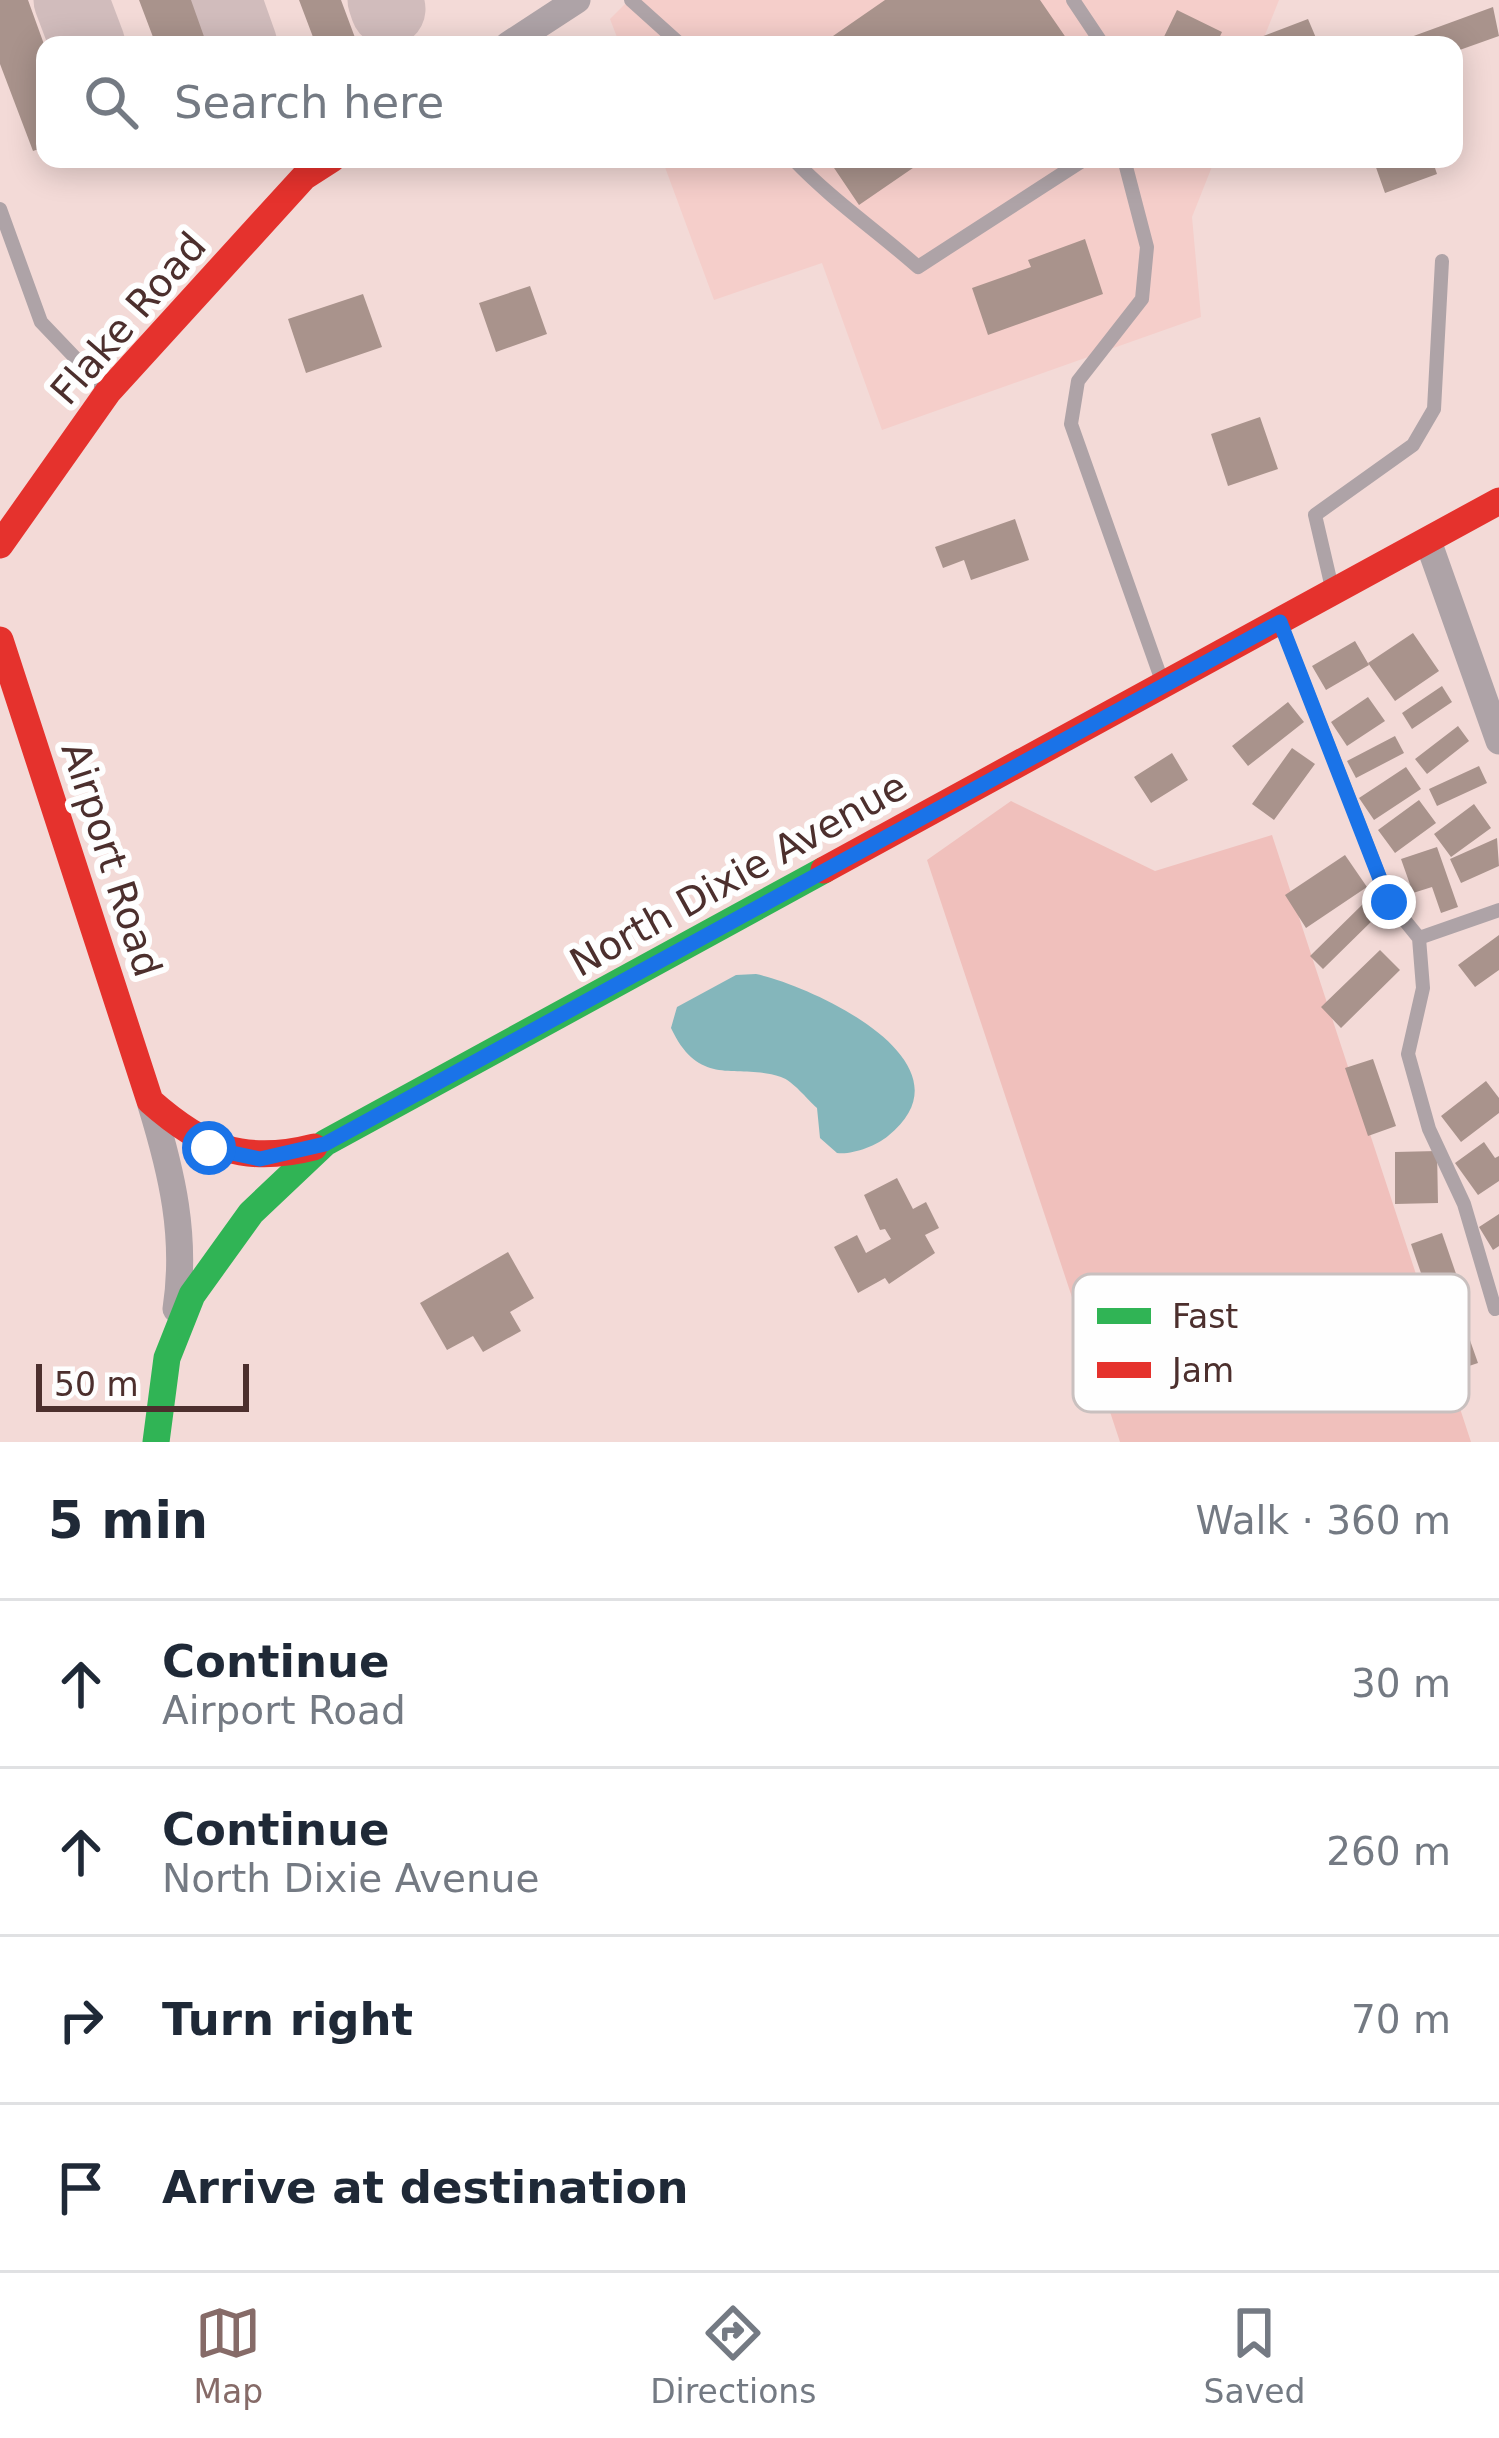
<!DOCTYPE html>
<meta charset="utf-8">
<style>
body{margin:0;font-family:"DejaVu Sans",sans-serif;background:#f2f2f3;color:#1f2937}
.scale{position:absolute;left:36px;bottom:30px;width:213px;box-sizing:border-box;padding-left:12px;border:6px solid #4c2f2d;border-top:0;font-size:33px;line-height:42px;white-space:nowrap;color:#4c2f2d;-webkit-text-stroke:9px #fefefe;paint-order:stroke}
.stop{position:absolute;width:36px;height:36px;margin:-27px;border:9px solid #1a73e8;border-radius:50%;background:#fff}
.stop.end{background:#1a73e8;border-color:#fff;box-shadow:0 3px 12px #0008}
.list{margin:0;padding:0;list-style:none}
h2{display:flex;justify-content:space-between;align-items:center;height:156px;margin:0;padding:0 48px;font-size:51px}
h2 small{font-size:39px;font-weight:400;color:#747a83}
.list li{display:grid;grid-template-columns:78px 1fr auto;gap:36px;align-items:center;box-sizing:border-box;height:168px;padding:0 48px;border-top:3px solid #e0e1e3}
.list b{display:block;font-size:45px;white-space:nowrap}
.list p{margin:0;font-size:39px;white-space:nowrap;color:#747a83}
.list em{font-size:39px;font-style:normal;color:#747a83}
.icon{flex:none;width:66px;height:66px;fill:none;stroke:currentColor;stroke-width:2;stroke-linecap:round;stroke-linejoin:round}
.map{position:relative;flex:none;width:1499px;height:1442px;overflow:hidden}
.search{position:absolute;background:#fff;box-shadow:0 6px 30px #0003;left:36px;right:36px;top:36px;height:132px;display:flex;align-items:center;gap:30px;box-sizing:border-box;padding:0 42px;border-radius:24px;color:#747a83;font-size:45px}
.sheet{height:828px;background:#fff}
nav{display:flex;justify-content:space-around;align-items:center;box-sizing:border-box;height:168px;border-top:3px solid #e0e1e3;background:#fff;font-size:33px;color:#747a83}
nav a{display:grid;justify-items:center;gap:6px}
nav .on{color:#866b68}
.map>svg:first-child{display:block}
.built{fill:#f5ceca}
.green{fill:#f0c0bc}
.water{fill:#84b6bb}
.lines{fill:none;stroke-linecap:round;stroke-linejoin:round}
.taxiway{stroke:#d1bcbc;stroke-width:75}
.building{fill:#a9938c}
.lane{stroke:#aea3a7;stroke-width:14}
.street{stroke:#aea3a7;stroke-width:27}
.fast{stroke:#30b455;stroke-width:27}
.jam{stroke:#e5322d;stroke-width:27}
.route{stroke:#1a73e8;stroke-width:15}
.labels{text-anchor:middle;stroke-width:12;stroke-linejoin:round;paint-order:stroke}
.street-label{font-size:39px;fill:#4c2f2d;stroke:#fefefe}
.key{fill:#fefefe;stroke:#c9c0bf;stroke-width:3}
.key-label{font-size:33px;fill:#4c2f2d}
</style>
<div class="map">
<svg width="1499" height="1442" viewBox="0 0 1499 1442">
<rect width="100%" height="100%" fill="#f3dad7"/>
<path class="built" d="M 629,0 L 1279,0 L 1261,45 L 620,45 L 610,19 Z
M 662,159 L 1215,159 L 1192,217 L 1201,317 L 882,430 L 822,263 L 714,300 Z"/>
<path class="green" d="M 1011,801 L 1155,871 L 1272,835 L 1471,1442 L 1120,1442 L 927,860 Z"/>
<path class="water" d="M 756,974 C 813,986 979,1063 888,1136 C 876,1146 852,1155 837,1153 L 820,1138 L 817,1108 C 807,1099 793,1081 781,1077 C 737,1062 700,1090 671,1028 L 677,1007 L 736,975 Z"/>
<g class="lines">
<path class="taxiway" d="M 71,0 L 88,45
M 224,0 L 240,45
M 385,0 L 388,9"/>
</g>
<path class="building" d="M 0,0 L 28,0 L 45,47 L 45,147 L 33,151 L 0,64 Z
M 139,0 L 191,0 L 207,45 L 156,45 Z
M 299,0 L 341,0 L 357,43 L 316,45 Z
M 885,0 L 1040,0 L 1071,45 L 820,45 Z
M 1493,7 L 1499,36 L 1454,52 L 1454,45 L 1389,45 Z
M 1177,10 L 1222,32 L 1216,45 L 1160,45 Z
M 1308,19 L 1319,45 L 1261,45 L 1258,38 Z
M 828,159 L 926,159 L 859,205 Z
M 1373,159 L 1432,159 L 1437,174 L 1385,193 Z
M 1085,239 L 1103,294 L 988,335 L 972,288 L 1031,267 L 1028,260 Z
M 530,286 L 547,334 L 496,352 L 479,303 Z
M 363,294 L 382,347 L 306,373 L 288,319 Z
M 1260,417 L 1278,469 L 1228,486 L 1211,434 Z
M 1015,519 L 1029,560 L 971,580 L 964,560 L 943,568 L 935,547 Z
M 1413,633 L 1439,671 L 1395,701 L 1368,663 Z
M 1355,641 L 1369,665 L 1326,690 L 1312,666 Z
M 1442,686 L 1452,702 L 1412,729 L 1402,713 Z
M 1368,697 L 1385,721 L 1347,746 L 1331,722 Z
M 1288,702 L 1304,722 L 1248,766 L 1232,746 Z
M 1458,726 L 1469,741 L 1427,774 L 1415,759 Z
M 1395,736 L 1404,753 L 1356,778 L 1347,761 Z
M 1292,748 L 1315,764 L 1274,820 L 1252,804 Z
M 1172,753 L 1188,780 L 1151,803 L 1134,777 Z
M 1479,766 L 1487,783 L 1437,806 L 1429,789 Z
M 1406,767 L 1421,789 L 1374,820 L 1359,798 Z
M 1419,800 L 1436,823 L 1395,853 L 1378,830 Z
M 1474,804 L 1491,828 L 1451,857 L 1434,834 Z
M 1497,838 L 1499,866 L 1461,883 L 1450,859 Z
M 1437,847 L 1458,907 L 1441,913 L 1432,887 L 1413,893 L 1401,859 Z
M 1345,855 L 1367,887 L 1306,928 L 1285,895 Z
M 1366,901 L 1379,914 L 1323,969 L 1310,956 Z
M 1499,935 L 1499,970 L 1475,987 L 1458,965 Z
M 1380,950 L 1400,970 L 1341,1028 L 1321,1007 Z
M 1373,1059 L 1396,1126 L 1368,1136 L 1345,1068 Z
M 1486,1081 L 1499,1098 L 1499,1113 L 1461,1142 L 1441,1116 Z
M 1484,1142 L 1495,1158 L 1499,1156 L 1499,1181 L 1478,1195 L 1455,1163 Z
M 1437,1151 L 1438,1203 L 1395,1204 L 1395,1152 Z
M 897,1178 L 913,1209 L 926,1202 L 939,1228 L 925,1235 L 935,1253 L 889,1284 L 885,1278 L 858,1293 L 834,1247 L 857,1235 L 866,1253 L 891,1239 L 885,1229 L 880,1230 L 864,1195 Z
M 1499,1214 L 1499,1246 L 1493,1250 L 1479,1227 Z
M 1442,1233 L 1464,1297 L 1433,1308 L 1411,1244 Z
M 508,1252 L 534,1298 L 510,1312 L 521,1331 L 483,1352 L 473,1336 L 447,1350 L 420,1303 Z
M 1460,1312 L 1478,1363 L 1451,1372 L 1433,1321 Z"/>
<g class="lines">
<path class="lane" d="M 631,0 L 681,45
M 1073,0 L 1103,45
M 793,159 C 832,200 876,230 918,267 L 1085,159
M 1124,159 L 1147,247 L 1142,299 L 1078,381 L 1071,424 L 1162,681
M 0,209 L 41,322 L 104,388
M 1332,588 L 1315,515 L 1413,445 L 1434,409 L 1442,261
M 1282,627 L 1389,901 L 1419,938 L 1499,910
M 1419,938 L 1423,988 L 1408,1054 L 1429,1129 L 1464,1204 L 1495,1309"/>
<path class="street" d="M 508,45 L 577,0
M 1428,541 L 1499,741
M 151,1105 C 172,1173 187,1237 176,1309"/>
<path class="fast" d="M 156,1442 L 167,1358 L 192,1295 L 251,1213 L 325,1143 L 824,870"/>
<path class="jam" d="M 0,545 L 108,392 L 304,177 L 332,159
M 0,640 L 150,1101 C 203,1148 244,1165 314,1147
M 824,870 L 1499,501"/>
</g>
<g class="lines">
<path class="route" d="M 209,1148 L 260,1159 L 325,1144 L 1280,622 L 1389,902"/>
</g>
<g class="labels">
<g class="street-label">
<text transform="translate(128 318) rotate(-49)" y="14">Flake Road</text>
<text transform="translate(112 859) rotate(72)" y="14">Airport Road</text>
<text transform="translate(738 874) rotate(-29)" y="14">North Dixie Avenue</text>
</g>
</g>
<rect x="1073" y="1274" width="396" height="138" rx="18" class="key"/>
<rect x="1097" y="1308" width="54" height="16" fill="#30b455"/>
<rect x="1097" y="1362" width="54" height="16" fill="#e5322d"/>
<g class="key-label">
<text x="1172" y="1328">Fast</text>
<text x="1172" y="1382">Jam</text>
</g>
</svg>
<div class="scale">50 m</div>
<div class="stop" style="left:209px;top:1148px"></div>
<div class="stop end" style="left:1389px;top:902px"></div>
<div class="search"><svg class="icon" aria-label="search" viewBox="0 0 24 24"><circle cx="10" cy="10" r="6"/><path d="M15 15l6 6"/></svg>Search here</div>
</div>
<section class="sheet">
<h2>5 min<small>Walk · 360 m</small></h2>
<ul class="list">
<li><svg class="icon" aria-label="ahead" viewBox="0 0 24 24"><path d="M12 20V5M6 11l6-6 6 6"/></svg><div><b>Continue</b><p>Airport Road</p></div><em>30 m</em></li>
<li><svg class="icon" aria-label="ahead" viewBox="0 0 24 24"><path d="M12 20V5M6 11l6-6 6 6"/></svg><div><b>Continue</b><p>North Dixie Avenue</p></div><em>260 m</em></li>
<li><svg class="icon" aria-label="right" viewBox="0 0 24 24"><path d="M7 20v-9h11M14 6l5 5-5 5"/></svg><div><b>Turn right</b></div><em>70 m</em></li>
<li><svg class="icon" aria-label="arrive" viewBox="0 0 24 24"><path d="M6 21V4h12l-3 4 3 4H6"/></svg><div><b>Arrive at destination</b></div></li>
</ul>
</section>
<nav>
<a class="on"><svg class="icon" aria-label="map" viewBox="0 0 24 24"><path d="M3 6l6-2 6 2 6-2v14l-6 2-6-2-6 2zM9 4v14M15 6v14"/></svg>Map</a>
<a><svg class="icon" aria-label="directions" viewBox="0 0 24 24"><path d="M12 3l9 9-9 9-9-9zM9 14v-3h6M13 9l2 2-2 2"/></svg>Directions</a>
<a><svg class="icon" aria-label="saved" viewBox="0 0 24 24"><path d="M7 4h10v16l-5-4-5 4z"/></svg>Saved</a>
</nav>
